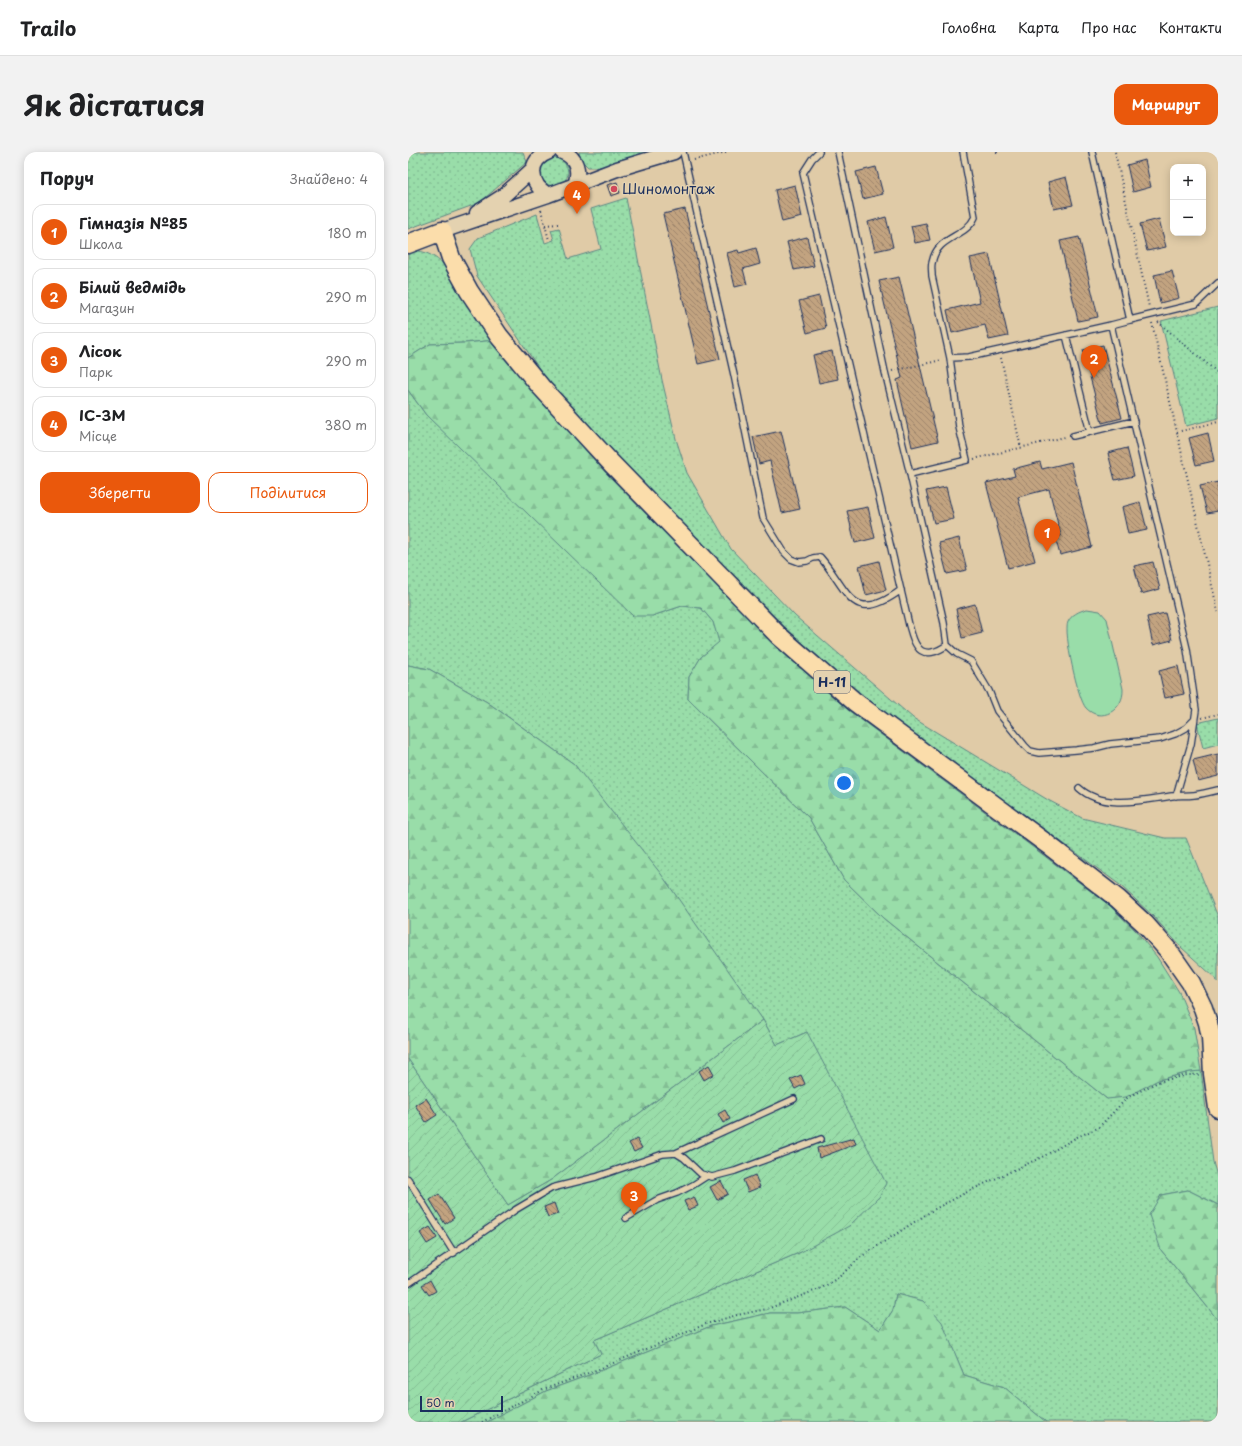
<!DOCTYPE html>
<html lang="uk">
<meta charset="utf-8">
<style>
body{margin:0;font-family:"Playpen Sans",sans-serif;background:#f2f2f2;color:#202124}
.controls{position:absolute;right:12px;top:12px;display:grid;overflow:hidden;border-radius:8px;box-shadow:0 2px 10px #0003}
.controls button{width:36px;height:36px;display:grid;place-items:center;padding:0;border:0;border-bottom:1px solid #e0e0e0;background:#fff;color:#202124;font:20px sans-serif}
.scale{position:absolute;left:12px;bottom:10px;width:83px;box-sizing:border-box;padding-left:4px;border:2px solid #1b2f5e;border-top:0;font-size:11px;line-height:14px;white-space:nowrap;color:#1b2f5e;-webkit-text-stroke:3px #e4d2b0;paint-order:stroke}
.you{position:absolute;left:436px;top:631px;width:14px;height:14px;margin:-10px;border:3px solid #fff;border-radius:50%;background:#1a73e8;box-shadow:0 0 0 6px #1a73e833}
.badge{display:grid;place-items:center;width:26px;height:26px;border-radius:50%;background:#ea580c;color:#fff;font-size:13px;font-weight:700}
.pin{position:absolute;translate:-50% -33px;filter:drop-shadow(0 1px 2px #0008)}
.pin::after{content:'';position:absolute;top:21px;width:14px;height:12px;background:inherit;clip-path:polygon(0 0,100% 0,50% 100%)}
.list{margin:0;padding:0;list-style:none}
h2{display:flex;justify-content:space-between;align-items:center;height:52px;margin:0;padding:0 16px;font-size:17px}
h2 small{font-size:13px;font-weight:400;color:#757577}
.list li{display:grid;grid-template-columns:26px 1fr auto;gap:12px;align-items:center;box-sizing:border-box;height:56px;margin:0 8px 8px;padding:0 8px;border:1px solid #e0e0e0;border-radius:12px}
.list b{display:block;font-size:15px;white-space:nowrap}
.list p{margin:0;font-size:13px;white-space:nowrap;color:#757577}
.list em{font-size:13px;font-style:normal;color:#757577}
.actions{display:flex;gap:8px;padding:12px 16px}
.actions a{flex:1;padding:9px 0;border:1px solid #ea580c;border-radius:12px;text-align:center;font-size:14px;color:#ea580c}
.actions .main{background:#ea580c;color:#fff}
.map{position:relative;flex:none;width:810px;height:1270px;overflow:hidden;border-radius:12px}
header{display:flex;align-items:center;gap:24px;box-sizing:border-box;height:56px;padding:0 20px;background:#fff;border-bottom:1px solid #e0e0e0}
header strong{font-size:19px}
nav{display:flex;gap:22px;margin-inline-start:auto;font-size:14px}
.intro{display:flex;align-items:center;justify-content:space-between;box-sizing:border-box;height:96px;padding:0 24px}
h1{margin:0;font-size:28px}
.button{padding:10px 18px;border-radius:12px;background:#ea580c;color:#fff;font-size:14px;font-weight:700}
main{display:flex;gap:24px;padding:0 24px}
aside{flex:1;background:#fff;border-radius:12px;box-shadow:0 2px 10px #0003}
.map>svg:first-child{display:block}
.grass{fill:url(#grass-dots);stroke:#5a8684}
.forest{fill:url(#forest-firs);stroke:#5a8684}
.park{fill:#99dda9;stroke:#5a8684}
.garden{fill:url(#garden-furrows);stroke:#5a8684}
.building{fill:url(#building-back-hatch);stroke:#1b2f5e}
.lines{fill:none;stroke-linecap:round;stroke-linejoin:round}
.service-casing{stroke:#1b2f5e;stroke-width:8}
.tertiary-casing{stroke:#1b2f5e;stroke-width:17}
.primary-casing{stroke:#1b2f5e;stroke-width:21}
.path{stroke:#1b2f5e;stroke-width:2;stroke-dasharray:1 3;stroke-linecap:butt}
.service{stroke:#e4d2b0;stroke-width:5.5}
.tertiary{stroke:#e4d2b0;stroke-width:14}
.primary{stroke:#fbddab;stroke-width:18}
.poi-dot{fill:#d1495b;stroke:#e4d2b0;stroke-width:1.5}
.labels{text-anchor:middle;stroke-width:3;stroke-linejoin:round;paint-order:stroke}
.shield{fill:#e4d2b0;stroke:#576077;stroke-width:1}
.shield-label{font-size:13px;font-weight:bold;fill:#1b2f5e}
.poi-label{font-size:14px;fill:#1b2f5e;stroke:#e4d2b0;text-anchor:start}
</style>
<header>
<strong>Trailo</strong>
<nav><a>Головна</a><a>Карта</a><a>Про нас</a><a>Контакти</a></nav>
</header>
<div class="intro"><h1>Як дістатися</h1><a class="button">Маршрут</a></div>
<main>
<aside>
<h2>Поруч<small>Знайдено: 4</small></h2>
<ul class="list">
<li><span class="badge">1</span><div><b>Гімназія №85</b><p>Школа</p></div><em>180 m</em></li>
<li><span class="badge">2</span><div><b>Білий ведмідь</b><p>Магазин</p></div><em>290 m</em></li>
<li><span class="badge">3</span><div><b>Лісок</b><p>Парк</p></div><em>290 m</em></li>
<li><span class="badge">4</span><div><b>ІС-3М</b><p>Місце</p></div><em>380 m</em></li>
</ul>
<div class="actions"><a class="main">Зберегти</a><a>Поділитися</a></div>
</aside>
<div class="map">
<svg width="810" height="1270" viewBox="0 0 810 1270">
<defs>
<pattern id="grass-dots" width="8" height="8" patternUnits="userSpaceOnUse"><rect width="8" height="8" fill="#99dda9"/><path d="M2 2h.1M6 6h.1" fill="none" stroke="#83be94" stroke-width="1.8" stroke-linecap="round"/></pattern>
<pattern id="forest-firs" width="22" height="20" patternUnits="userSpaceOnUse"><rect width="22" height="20" fill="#99dda9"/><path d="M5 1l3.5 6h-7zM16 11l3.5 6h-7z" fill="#83be94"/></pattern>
<pattern id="garden-furrows" width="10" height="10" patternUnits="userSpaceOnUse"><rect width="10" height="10" fill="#99dda9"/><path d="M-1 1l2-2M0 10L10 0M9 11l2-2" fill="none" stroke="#83be94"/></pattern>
<pattern id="building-back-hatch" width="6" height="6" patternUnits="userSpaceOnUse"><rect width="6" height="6" fill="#c2a380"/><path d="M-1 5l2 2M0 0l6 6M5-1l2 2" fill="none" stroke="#9d856c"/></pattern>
</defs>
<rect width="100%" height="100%" fill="#e0cba7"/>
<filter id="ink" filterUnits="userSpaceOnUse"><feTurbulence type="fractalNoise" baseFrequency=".025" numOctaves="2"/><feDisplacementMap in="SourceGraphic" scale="8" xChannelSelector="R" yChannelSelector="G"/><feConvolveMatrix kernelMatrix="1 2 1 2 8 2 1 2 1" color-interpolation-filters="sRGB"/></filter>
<g filter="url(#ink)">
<path class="grass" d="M 0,0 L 115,0 L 119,10 L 71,51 L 0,77 Z
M 171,0 L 238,0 L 197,15 L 180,15 L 172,7 Z
M132 20a14 14 0 1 1 28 0a14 14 0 1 1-28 0Z
M 218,46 L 254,228 L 268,287 L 279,321 L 323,397 L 387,464 L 505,566 L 640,648 L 674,666 L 757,686 L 778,686 L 810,765 L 810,831 L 806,825 L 774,796 L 745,764 L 712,733 L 452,542 L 378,476 L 209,305 L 138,227 L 69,124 L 62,97 L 70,86 L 129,62 L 137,91 L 146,88 L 143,78 L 151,76 L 160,107 L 193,97 L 183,57 Z
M 4,98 C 18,99 27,104 37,114 L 88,188 L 57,191 L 22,192 L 0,206 L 0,99 Z
M 810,155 L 810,266 L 778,274 L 753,169 Z
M 0,238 L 18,263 L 57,299 L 244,464 L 274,454 L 293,456 L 305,470 L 312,490 L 293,505 L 281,525 L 280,547 L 401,666 L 436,728 L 475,766 L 699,947 L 750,928 L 782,920 L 793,919 L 805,1010 L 810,1028 L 810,1053 L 780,1038 L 753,1043 L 753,1098 L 810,1168 L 810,1270 L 638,1270 L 596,1235 L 556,1223 L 533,1170 L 515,1149 L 488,1142 L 485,1158 L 472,1178 L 437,1155 L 389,1161 L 362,1161 L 303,1174 L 192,1219 L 138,1239 L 79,1270 L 53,1270 L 193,1202 L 186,1188 L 393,1100 L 399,880 L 369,893 L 355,868 L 166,612 L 79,550 L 21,517 L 0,513 Z
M 810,566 L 810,592 L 795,596 L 789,571 Z"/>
<path class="forest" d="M 88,188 L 129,242 L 197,320 L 364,490 L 440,558 L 630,699 L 701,753 L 728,779 L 749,805 L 771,840 L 786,876 L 793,919 L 782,920 L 750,928 L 718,945 L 699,947 L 475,766 L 436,728 L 401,666 L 280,547 L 281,525 L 293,505 L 311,490 L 305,470 L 293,456 L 274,454 L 244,464 L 225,464 L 18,263 L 0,238 L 0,206 L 22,192 L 57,191 Z
M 0,513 L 21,517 L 79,550 L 166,612 L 253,722 L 355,868 L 143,1028 L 100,1053 L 0,907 Z
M 780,1038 L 810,1053 L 810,1168 L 753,1098 L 741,1063 L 753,1043 Z
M 488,1142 L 515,1149 L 534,1170 L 556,1223 L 596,1235 L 638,1270 L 79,1270 L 138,1239 L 192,1219 L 303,1174 L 362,1161 L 389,1161 L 437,1155 L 472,1178 L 485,1158 Z"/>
<path class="park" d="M 679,457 L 692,459 L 699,467 L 715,537 C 716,558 693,572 678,556 C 670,548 655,480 660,470 C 663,463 671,459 679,457 Z"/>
<path class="garden" d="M 355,868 L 369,893 L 399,880 L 478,1031 L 472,1044 L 441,1074 L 393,1100 L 186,1188 L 193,1202 L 53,1270 L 0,1270 L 0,907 L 100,1053 L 143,1028 Z"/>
<path class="building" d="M 737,8 L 743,35 L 725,40 L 719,13 Z
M 468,15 L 475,42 L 455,47 L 448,20 Z
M 658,25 L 665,53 L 646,57 L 640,30 Z
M 209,30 L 212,41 L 203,44 L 199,33 Z
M 387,33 L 394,65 L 374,70 L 367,38 Z
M 277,57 L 312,207 L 290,212 L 255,62 Z
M 478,65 L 485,95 L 467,99 L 460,70 Z
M 751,67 L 758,95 L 739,99 L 732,72 Z
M 518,71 L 522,88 L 507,91 L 503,74 Z
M 399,85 L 406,114 L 386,118 L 379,90 Z
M 671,85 L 690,165 L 670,169 L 652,89 Z
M 348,96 L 352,112 L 335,117 L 339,132 L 327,135 L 319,101 L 330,98 L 331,101 Z
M 581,102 L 600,184 L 581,188 L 577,173 L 544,181 L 539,158 L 572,150 L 562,106 Z
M 764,119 L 771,146 L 752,151 L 746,123 Z
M 491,125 L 530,289 L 504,295 L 489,228 L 494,226 L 471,129 Z
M 411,144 L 418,176 L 399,181 L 391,149 Z
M 695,193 L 714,266 L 694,271 L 675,198 Z
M 424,199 L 430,227 L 411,231 L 405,203 Z
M 373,279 L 392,357 L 374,361 L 362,309 L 351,312 L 345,285 Z
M 800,281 L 806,309 L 788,313 L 781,286 Z
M 719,296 L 726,324 L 707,328 L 700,301 Z
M 632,310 L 634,317 L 663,310 L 684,395 L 652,403 L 647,385 L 653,384 L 641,337 L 610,345 L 627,409 L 600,416 L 578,331 L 607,324 L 605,317 Z
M 810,330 L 810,359 L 799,361 L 792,334 Z
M 538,335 L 546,367 L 526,371 L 518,339 Z
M 732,350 L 739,378 L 720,382 L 714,355 Z
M 460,355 L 467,386 L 447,391 L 439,359 Z
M 551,386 L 559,418 L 539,422 L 531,391 Z
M 471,409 L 478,438 L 458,443 L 451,414 Z
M 745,410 L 752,437 L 733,442 L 726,414 Z
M 567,452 L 574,481 L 554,486 L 548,457 Z
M 757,461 L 764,488 L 745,493 L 739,465 Z
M 770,514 L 776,542 L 757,546 L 751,519 Z
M 810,602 L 810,624 L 790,629 L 785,608 Z
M 301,913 L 306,922 L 296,928 L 291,919 Z
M 393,923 L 397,932 L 387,937 L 382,928 Z
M 18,946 L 29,963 L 18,970 L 7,953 Z
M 317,958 L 322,967 L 315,971 L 310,962 Z
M 446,986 L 448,992 L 411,1006 L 409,996 Z
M 229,987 L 234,996 L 226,1000 L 221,991 Z
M 347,1023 L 352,1035 L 340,1040 L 335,1028 Z
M 313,1029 L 320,1042 L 309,1048 L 302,1035 Z
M 31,1042 L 46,1066 L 37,1072 L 22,1048 Z
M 286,1045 L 290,1054 L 280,1058 L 276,1049 Z
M 146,1051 L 150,1062 L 140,1065 L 136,1055 Z
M 22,1075 L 29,1086 L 19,1092 L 12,1081 Z
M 22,1128 L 28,1139 L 21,1143 L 14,1133 Z"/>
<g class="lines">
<g class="service-casing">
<path id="service" d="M 275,0 L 326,223 L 355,366 L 376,400 L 383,407 L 391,410 L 399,409 L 405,406 L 412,405 C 441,438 443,475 493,438
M 411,0 L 404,7 L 395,21 L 501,473 C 503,480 505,489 509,494 C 516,506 531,499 539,493
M 430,0 L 477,220 L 502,322 L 536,471 L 539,493 L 549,502 L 563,509 L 581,539 L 589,559 L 617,594 L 622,599 L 631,601 L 668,598 L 686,596 L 702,592 L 752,587 L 767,582 L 778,576 L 786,568
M 684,0 L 722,168 L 703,173 L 779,497 L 788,558 L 783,592 L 768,644
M 722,168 L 788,152 L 810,131
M 658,183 L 682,280
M 542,206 L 524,124 C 524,119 523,115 524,111 C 529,83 557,87 567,65 L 555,0
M 665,284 L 726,269
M 502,322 L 559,308 L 551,275 L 542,206 L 561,205 L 703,173
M 671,636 C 695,658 735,648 764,644 C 771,643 778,644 786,643 C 794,642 802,640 810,638
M 268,1001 L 386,947
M 0,1027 L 46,1101
M 218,1066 L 249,1048 L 269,1041 L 285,1033 L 299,1024
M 0,1132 L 107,1058 L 144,1036 L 188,1025 L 255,1002 L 268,1001 L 276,1006 L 293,1022 L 304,1025 L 327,1019 L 413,987"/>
</g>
<g class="tertiary-casing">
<path id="tertiary" d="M 141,0 C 119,8 121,32 140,43 L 167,33 C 172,19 169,5 154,0
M 167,33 L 209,17 L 266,0
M 69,61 L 94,45 L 125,17
M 34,79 L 140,43"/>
</g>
<g class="primary-casing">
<path id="primary" d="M 0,92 L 34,79 L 43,106 L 61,139 L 91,184 L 133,235 L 204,312 L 370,483 L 447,550 L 639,692 L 710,747 L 737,772 L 760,798 L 783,831 L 795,856 L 800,871 L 803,885 L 805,922 L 810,956"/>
</g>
<path class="path" d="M 589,0 L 589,3
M 707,0 L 741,155
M 286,8 L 318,0
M 133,58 L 141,88
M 137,73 L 150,72
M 750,170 L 810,221
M 744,171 L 810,460
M 593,206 L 613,296
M 484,219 L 534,208
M 769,280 L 810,270
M 566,307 L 657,285
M 794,566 L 810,562
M 74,1270 L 137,1237 L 191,1217 L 298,1172 L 329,1163 L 359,1157 L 414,1136 L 431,1125 L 454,1104 L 525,1058 L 563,1038 L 636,1004 L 669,985 L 690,976 L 720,945 L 750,930 L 779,923 L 791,923"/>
<use href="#service" class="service"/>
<use href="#tertiary" class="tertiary"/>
<use href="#primary" class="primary"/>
</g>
</g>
<circle class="poi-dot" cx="206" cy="37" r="4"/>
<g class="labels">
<rect class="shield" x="406" y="519" width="36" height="22" rx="3"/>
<g class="shield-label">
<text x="424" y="535">Н-11</text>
</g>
<g class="poi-label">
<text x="214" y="42">Шиномонтаж</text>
</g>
</g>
</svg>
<div class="controls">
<button>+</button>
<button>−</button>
</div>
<div class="scale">50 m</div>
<div class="you"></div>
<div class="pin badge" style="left:639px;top:400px">1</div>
<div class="pin badge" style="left:686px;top:226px">2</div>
<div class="pin badge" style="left:226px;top:1063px">3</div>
<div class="pin badge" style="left:169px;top:62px">4</div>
</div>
</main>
